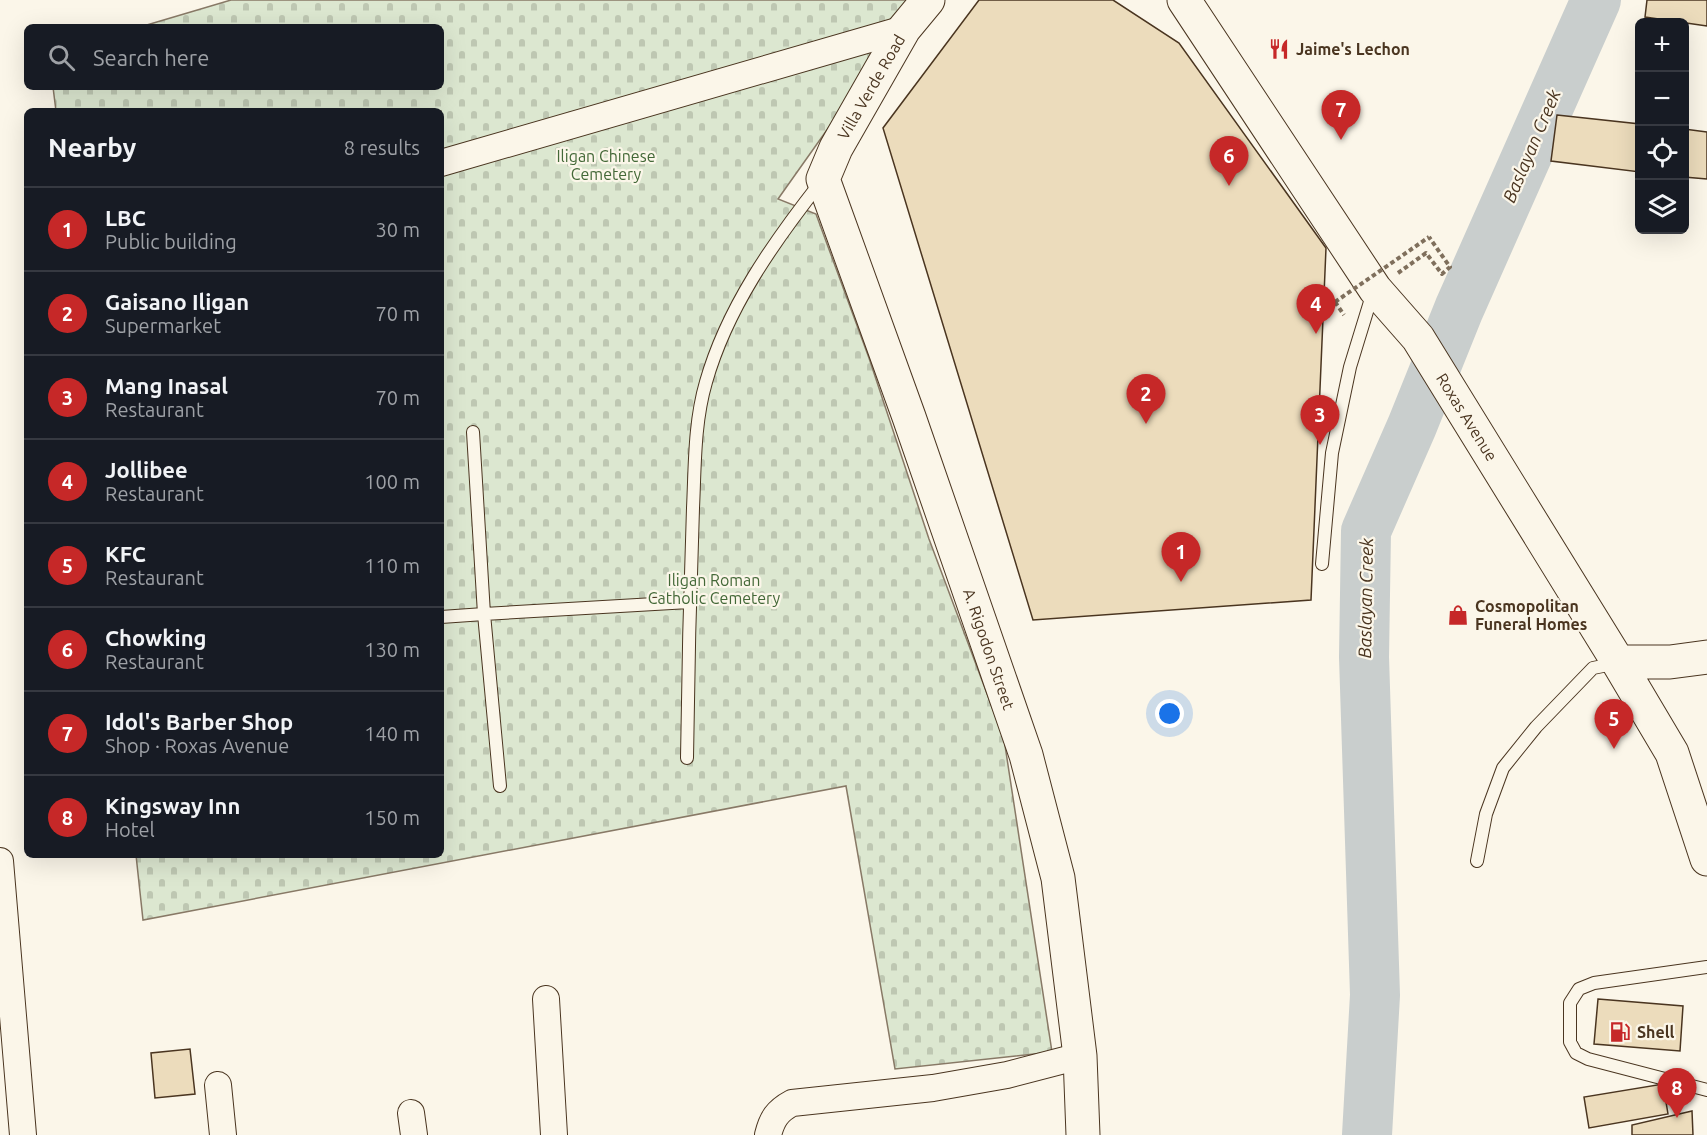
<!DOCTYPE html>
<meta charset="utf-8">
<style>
body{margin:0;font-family:Ubuntu,sans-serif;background:#20242c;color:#f1f3f6}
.controls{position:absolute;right:18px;top:18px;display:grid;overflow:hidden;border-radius:9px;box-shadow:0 6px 24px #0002}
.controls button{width:54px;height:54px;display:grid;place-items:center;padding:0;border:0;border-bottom:2px solid #363941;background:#171b24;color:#f1f3f6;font:30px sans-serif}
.you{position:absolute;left:1170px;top:714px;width:21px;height:21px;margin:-15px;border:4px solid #fff;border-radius:50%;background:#1a73e8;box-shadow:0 0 0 9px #1a73e833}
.badge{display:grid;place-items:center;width:39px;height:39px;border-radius:50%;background:#c62828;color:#fff;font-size:20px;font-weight:700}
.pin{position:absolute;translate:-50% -50px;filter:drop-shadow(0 2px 3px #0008)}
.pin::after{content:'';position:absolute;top:32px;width:21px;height:18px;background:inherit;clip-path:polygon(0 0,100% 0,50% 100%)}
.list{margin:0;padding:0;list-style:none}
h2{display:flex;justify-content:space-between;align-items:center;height:78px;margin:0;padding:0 24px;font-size:26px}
h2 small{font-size:20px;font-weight:400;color:#9ea1a6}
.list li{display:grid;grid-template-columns:39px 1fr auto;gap:18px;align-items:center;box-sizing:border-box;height:84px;padding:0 24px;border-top:2px solid #363941}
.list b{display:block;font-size:22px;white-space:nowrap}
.list p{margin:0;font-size:20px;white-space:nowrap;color:#9ea1a6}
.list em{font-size:20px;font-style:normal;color:#9ea1a6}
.icon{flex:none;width:33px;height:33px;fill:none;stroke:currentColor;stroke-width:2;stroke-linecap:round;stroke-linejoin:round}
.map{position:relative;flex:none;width:1707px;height:1135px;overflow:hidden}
.search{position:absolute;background:#171b24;box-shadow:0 6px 24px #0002;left:24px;top:24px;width:420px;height:66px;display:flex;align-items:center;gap:15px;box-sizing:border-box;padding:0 21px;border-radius:9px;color:#9ea1a6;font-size:22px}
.panel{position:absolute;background:#171b24;box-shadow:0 6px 24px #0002;left:24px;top:108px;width:420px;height:750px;border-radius:9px}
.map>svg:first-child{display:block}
.cemetery{fill:url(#cemetery-stones);stroke:#887966;stroke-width:1.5}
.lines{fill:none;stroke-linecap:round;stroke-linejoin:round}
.river{stroke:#c9cecd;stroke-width:50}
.building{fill:#ecdcbc;stroke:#4a3520;stroke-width:1.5}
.lane-casing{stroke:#4a3520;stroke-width:14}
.street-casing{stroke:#4a3520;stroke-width:28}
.secondary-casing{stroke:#4a3520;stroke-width:35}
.highway-casing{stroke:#4a3520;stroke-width:35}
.path{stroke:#7f6f5c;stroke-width:4;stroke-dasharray:4.5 3;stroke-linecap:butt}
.lane{stroke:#fbf6e9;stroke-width:12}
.street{stroke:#fbf6e9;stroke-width:26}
.secondary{stroke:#fbf6e9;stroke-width:33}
.highway{stroke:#fbf6e9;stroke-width:33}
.path-bridge{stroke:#7f6f5c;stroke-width:4;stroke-dasharray:4.5 3;stroke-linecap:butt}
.labels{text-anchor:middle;stroke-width:4.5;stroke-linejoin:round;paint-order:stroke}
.poi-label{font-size:16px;font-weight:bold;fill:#4a3520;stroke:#fbf6e9;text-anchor:start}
.street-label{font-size:16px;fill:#4a3520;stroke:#fbf6e9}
.park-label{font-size:16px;fill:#436837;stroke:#fbf6e9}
.water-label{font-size:18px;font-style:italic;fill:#4a3520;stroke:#fbf6e9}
</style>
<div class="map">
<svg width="1707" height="1135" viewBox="0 0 1707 1135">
<defs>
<pattern id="cemetery-stones" width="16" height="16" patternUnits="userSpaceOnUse" patternTransform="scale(1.5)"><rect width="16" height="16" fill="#dce7d0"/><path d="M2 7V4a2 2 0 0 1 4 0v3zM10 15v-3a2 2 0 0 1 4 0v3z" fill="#bec7b2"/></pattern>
</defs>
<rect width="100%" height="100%" fill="#fbf6e9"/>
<path class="cemetery" d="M 231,0 L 919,0 L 778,199 L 816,214 L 869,358 L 929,539 L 1004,739 L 1052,1052 L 895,1069 L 846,786 L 143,920 L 136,855 L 441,855 L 441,111 L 56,111 L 53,87 L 441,87 L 441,27 L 140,27 Z"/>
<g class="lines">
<path class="river" d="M 1367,1135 L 1375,995 L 1364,657 L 1366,531 L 1412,426 L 1459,309 L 1596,0"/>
</g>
<path class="building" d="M 979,0 L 1113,0 L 1179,43 L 1326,248 L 1311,600 L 1033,620 L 883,128 Z
M 1647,0 L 1707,0 L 1707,26 L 1645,17 Z
M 1557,115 L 1640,124 L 1640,172 L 1551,161 Z
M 1684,129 L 1707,132 L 1707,179 L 1684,177 Z
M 1598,999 L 1683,1006 L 1680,1051 L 1594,1044 Z
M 190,1049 L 195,1094 L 155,1098 L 151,1053 Z
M 1663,1084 L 1668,1114 L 1589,1128 L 1584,1097 Z
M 1692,1111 L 1693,1135 L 1632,1135 L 1632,1125 Z"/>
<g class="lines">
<g class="lane-casing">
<path id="lane" d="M 473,432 L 484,614 L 689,602
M 1322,564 L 1332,453 L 1350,367 L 1373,292
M 441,617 L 484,614 L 500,786
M 687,758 C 688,674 690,591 693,508 C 695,467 694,423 706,382 C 727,308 773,243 820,183
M 1477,861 L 1486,814 L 1503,768 L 1536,727 L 1593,668 L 1618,663
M 1707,967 L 1594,983 L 1579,989 L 1570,1003 L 1570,1042 L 1576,1053 L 1588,1059 L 1707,1090"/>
</g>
<g class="street-casing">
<path id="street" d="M 441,163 L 904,29
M 0,861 L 23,1135
M 546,999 L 554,1135
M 218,1085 L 223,1135
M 411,1113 L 414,1135
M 768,1135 C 772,1119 777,1111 792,1103 L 933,1088 L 1007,1075 L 1080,1056"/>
</g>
<g class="secondary-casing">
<path id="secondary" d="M 928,0 L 904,29 L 836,148 L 823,179 L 909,417 L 1026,755 L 1058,878 L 1080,1056 L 1083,1135"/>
</g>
<g class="highway-casing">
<path id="highway" d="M 1184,0 L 1375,289 L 1418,338 L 1618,662 L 1672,753 L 1707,859
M 1618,662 L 1670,662 L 1707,657"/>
</g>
<path class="path" d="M 1398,273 L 1426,253 L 1442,274 L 1450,267 L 1429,237
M 1335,302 L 1344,315"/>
<use href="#lane" class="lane"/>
<use href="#street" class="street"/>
<use href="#secondary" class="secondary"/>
<use href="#highway" class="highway"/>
<path class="path-bridge" d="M 1335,302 L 1429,237"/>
</g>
<defs>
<g id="restaurant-bare" transform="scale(1.62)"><path d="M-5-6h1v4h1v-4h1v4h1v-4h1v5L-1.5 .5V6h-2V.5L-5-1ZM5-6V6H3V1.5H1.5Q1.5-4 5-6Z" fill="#c62828" stroke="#fbf6e9" stroke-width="2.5" paint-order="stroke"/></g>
<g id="shop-bare" transform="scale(1.62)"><path d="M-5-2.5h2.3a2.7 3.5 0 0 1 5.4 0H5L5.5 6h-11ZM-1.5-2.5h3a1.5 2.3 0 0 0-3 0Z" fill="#c62828" stroke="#fbf6e9" stroke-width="2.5" paint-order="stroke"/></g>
<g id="fuel-bare" transform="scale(1.62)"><path d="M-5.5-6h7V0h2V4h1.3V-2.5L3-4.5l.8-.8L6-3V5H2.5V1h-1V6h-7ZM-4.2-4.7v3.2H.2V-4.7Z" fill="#c62828" stroke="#fbf6e9" stroke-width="2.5" paint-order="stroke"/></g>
</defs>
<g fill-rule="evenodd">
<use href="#restaurant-bare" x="1279" y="49"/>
<use href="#shop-bare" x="1458" y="615"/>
<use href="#fuel-bare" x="1620" y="1032"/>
</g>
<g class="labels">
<g class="poi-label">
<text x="1296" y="55">Jaime's Lechon</text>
<text x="1475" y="612">Cosmopolitan<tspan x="1475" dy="18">Funeral Homes</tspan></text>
<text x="1637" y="1038">Shell</text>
</g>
<g class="street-label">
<text transform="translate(871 87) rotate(-60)" y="6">Villa Verde Road</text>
<text transform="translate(1467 417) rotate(58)" y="6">Roxas Avenue</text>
<text transform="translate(989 649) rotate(71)" y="6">A. Rigodon Street</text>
</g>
<g class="park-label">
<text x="606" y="162">Iligan Chinese<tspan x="606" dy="18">Cemetery</tspan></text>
<text x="714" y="586">Iligan Roman<tspan x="714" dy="18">Catholic Cemetery</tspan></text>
</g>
<g class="water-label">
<text transform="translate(1532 146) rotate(-67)" y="6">Baslayan Creek</text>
<text transform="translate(1366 598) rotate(-89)" y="6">Baslayan Creek</text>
</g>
</g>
</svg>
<div class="controls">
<button>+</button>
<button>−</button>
<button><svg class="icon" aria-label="locate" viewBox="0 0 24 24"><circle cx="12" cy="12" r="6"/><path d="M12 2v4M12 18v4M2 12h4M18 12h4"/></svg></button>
<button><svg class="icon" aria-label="layers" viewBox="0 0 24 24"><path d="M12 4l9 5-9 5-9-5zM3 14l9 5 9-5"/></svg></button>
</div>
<div class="you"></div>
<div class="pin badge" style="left:1181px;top:582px">1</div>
<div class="pin badge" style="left:1146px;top:424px">2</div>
<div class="pin badge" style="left:1320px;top:445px">3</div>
<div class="pin badge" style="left:1316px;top:334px">4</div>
<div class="pin badge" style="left:1614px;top:749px">5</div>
<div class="pin badge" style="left:1229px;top:186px">6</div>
<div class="pin badge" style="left:1341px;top:140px">7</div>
<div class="pin badge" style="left:1677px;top:1118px">8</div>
<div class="search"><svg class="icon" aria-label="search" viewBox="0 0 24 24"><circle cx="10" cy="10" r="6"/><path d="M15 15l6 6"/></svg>Search here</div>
<section class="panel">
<h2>Nearby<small>8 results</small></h2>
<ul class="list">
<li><span class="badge">1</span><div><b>LBC</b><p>Public building</p></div><em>30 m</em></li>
<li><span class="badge">2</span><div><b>Gaisano Iligan</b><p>Supermarket</p></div><em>70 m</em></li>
<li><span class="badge">3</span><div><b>Mang Inasal</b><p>Restaurant</p></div><em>70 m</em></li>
<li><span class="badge">4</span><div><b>Jollibee</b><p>Restaurant</p></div><em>100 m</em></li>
<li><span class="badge">5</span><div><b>KFC</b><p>Restaurant</p></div><em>110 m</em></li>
<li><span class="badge">6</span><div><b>Chowking</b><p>Restaurant</p></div><em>130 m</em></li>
<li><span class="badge">7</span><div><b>Idol's Barber Shop</b><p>Shop · Roxas Avenue</p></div><em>140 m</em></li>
<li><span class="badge">8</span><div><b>Kingsway Inn</b><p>Hotel</p></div><em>150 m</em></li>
</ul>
</section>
</div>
